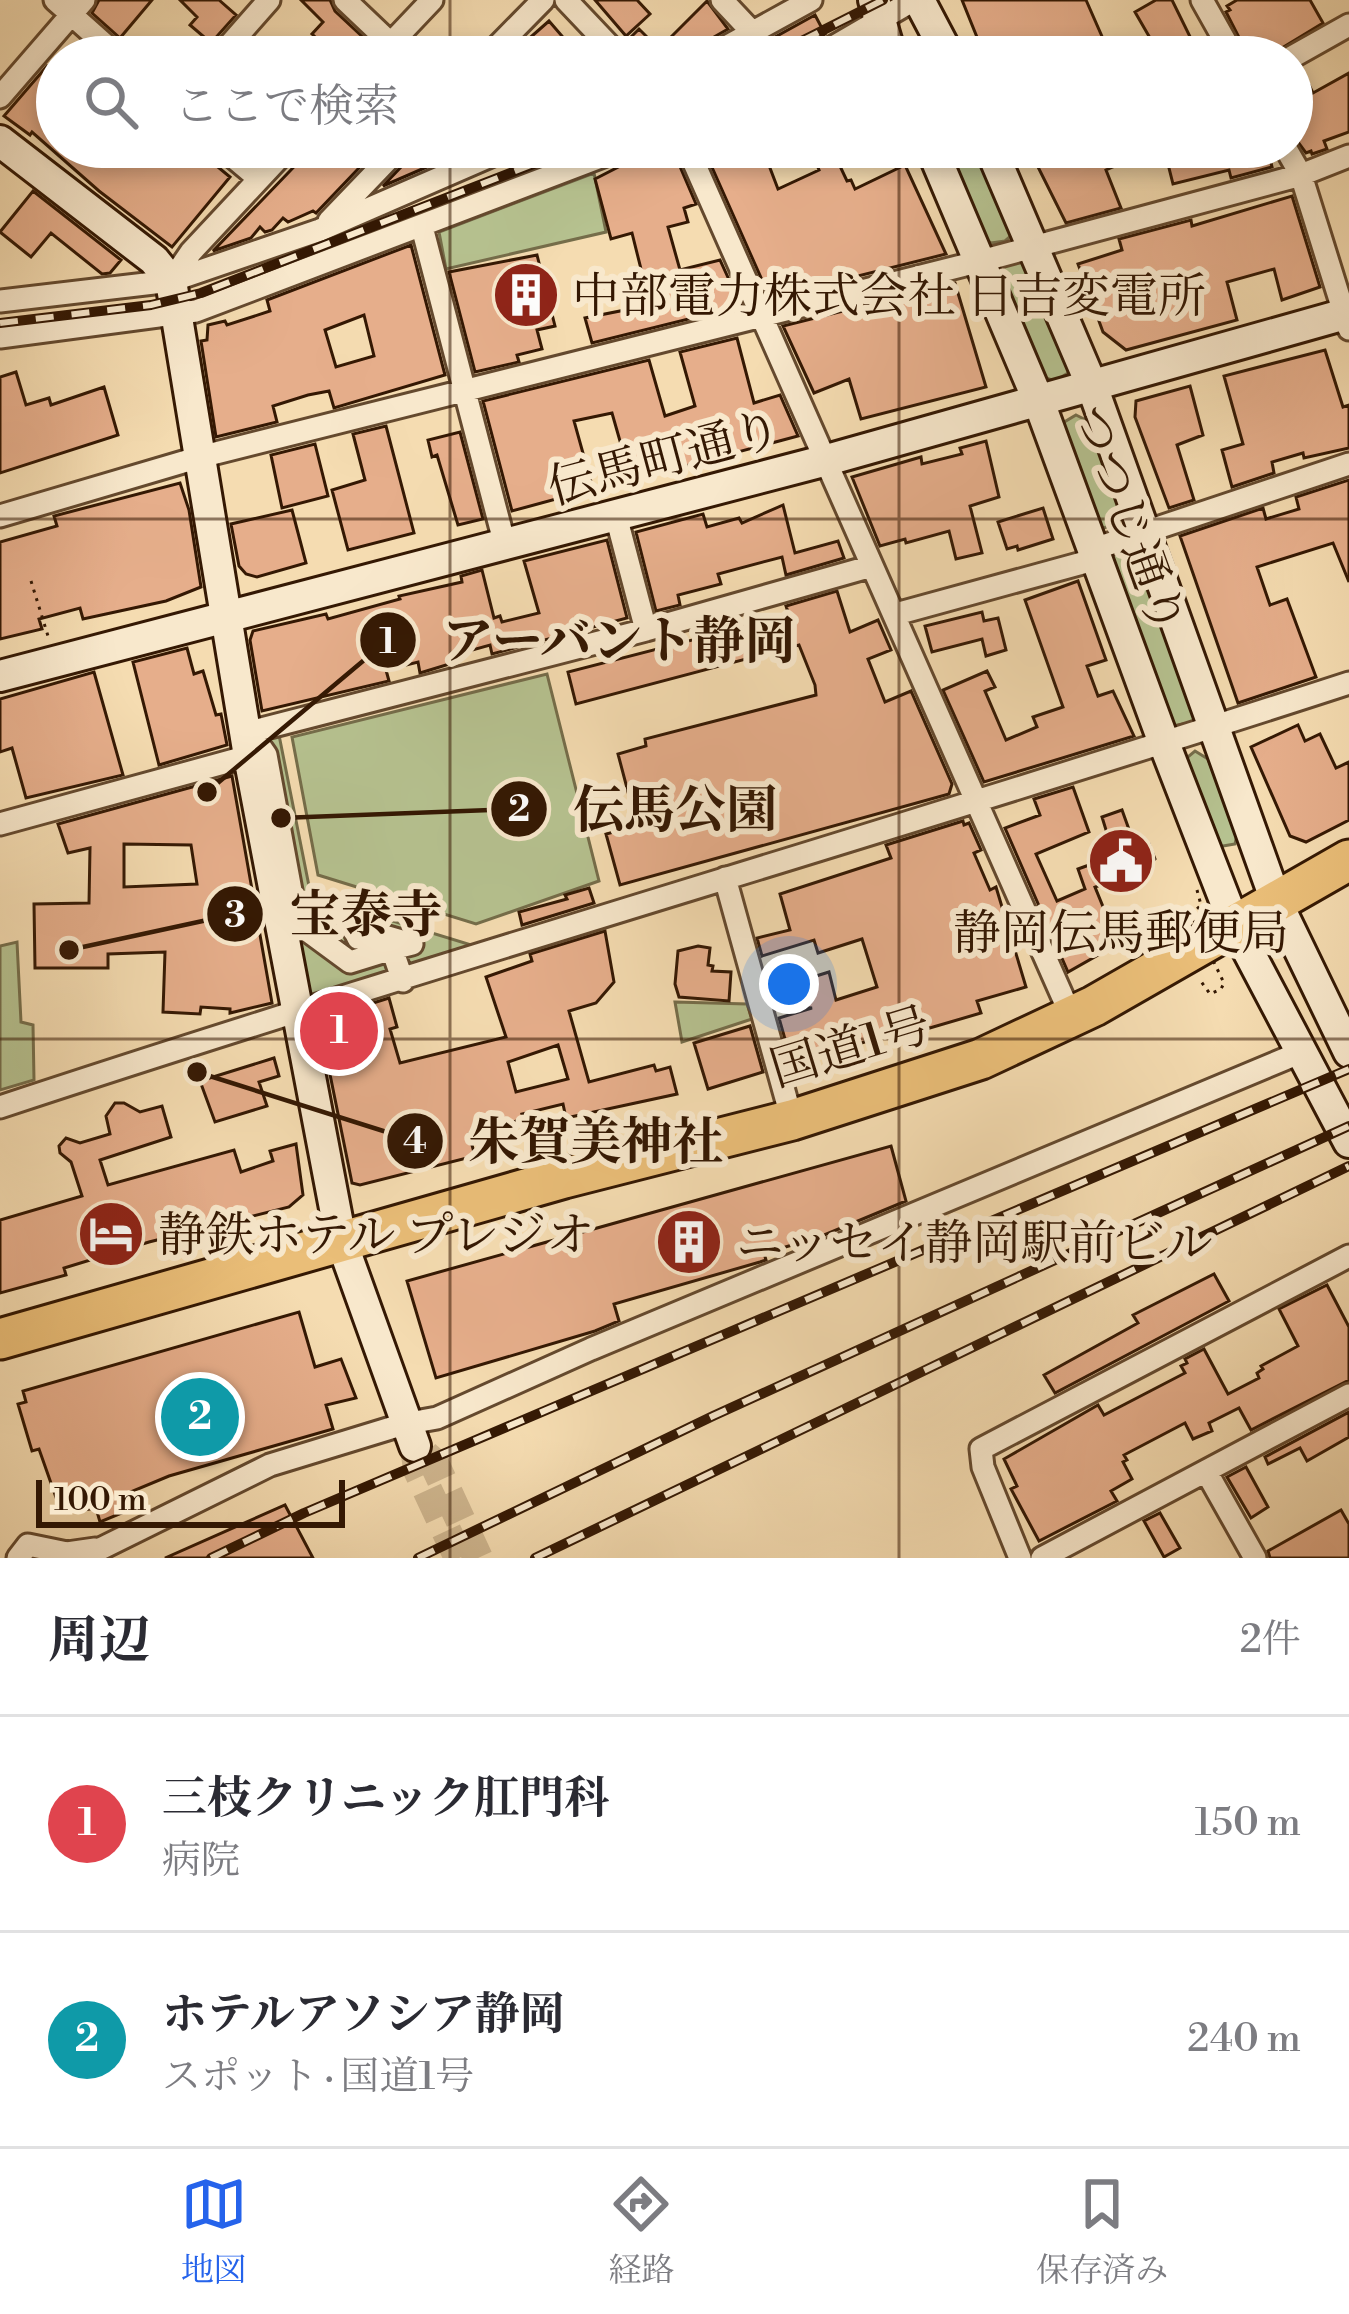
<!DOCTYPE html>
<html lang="ja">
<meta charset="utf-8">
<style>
body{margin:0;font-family:"Libre Bodoni","Noto Serif JP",serif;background:#f7f7f7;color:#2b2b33}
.scale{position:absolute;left:36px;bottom:30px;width:309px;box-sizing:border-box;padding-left:12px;border:6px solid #341803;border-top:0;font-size:33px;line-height:42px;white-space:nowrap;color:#341803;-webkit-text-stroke:9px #f8e8cc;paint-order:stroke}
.you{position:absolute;left:789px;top:984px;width:42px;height:42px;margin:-30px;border:9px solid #fff;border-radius:50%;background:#1a73e8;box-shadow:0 0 0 18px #1a73e833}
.badge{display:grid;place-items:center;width:78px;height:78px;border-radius:50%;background:#2563eb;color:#fff;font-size:39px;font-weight:700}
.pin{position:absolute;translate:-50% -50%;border:6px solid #fff;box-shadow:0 3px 12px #0006}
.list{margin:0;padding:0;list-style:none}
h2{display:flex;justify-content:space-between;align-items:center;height:156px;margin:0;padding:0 48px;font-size:51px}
h2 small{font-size:39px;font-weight:400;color:#7c7c81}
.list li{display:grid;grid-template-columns:78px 1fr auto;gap:36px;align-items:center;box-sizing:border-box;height:216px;padding:0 48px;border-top:3px solid #e1e1e2}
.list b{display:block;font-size:45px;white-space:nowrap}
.list p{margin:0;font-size:39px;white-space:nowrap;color:#7c7c81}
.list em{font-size:39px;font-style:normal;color:#7c7c81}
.icon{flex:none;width:66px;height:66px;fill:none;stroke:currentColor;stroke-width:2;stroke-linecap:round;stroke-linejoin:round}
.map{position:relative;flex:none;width:1349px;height:1558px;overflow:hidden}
.search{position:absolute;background:#fff;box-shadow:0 6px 18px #0003;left:36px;right:36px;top:36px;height:132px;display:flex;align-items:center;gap:30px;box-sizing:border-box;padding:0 42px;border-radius:66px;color:#7c7c81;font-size:45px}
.sheet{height:588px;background:#fff}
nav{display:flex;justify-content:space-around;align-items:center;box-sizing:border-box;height:168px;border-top:3px solid #e1e1e2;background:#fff;font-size:33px;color:#7c7c81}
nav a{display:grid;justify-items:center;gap:6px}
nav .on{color:#2563eb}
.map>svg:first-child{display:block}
.green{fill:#b6c290;stroke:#756d4a;stroke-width:3}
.building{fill:#e6ae8b;stroke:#341803;stroke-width:3;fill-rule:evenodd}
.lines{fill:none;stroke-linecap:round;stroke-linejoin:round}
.secondary-tunnel{stroke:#ceb58e;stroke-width:30;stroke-dasharray:30 15;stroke-linecap:butt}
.street-casing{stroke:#64492e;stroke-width:27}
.secondary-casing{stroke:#341803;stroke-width:36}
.highway-casing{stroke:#341803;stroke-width:45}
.path{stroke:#341803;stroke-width:3;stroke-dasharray:3 6;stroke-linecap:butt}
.street{stroke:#f8e8cc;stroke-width:21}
.secondary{stroke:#f8e8cc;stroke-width:30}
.highway{stroke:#eabe78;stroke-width:39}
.rail-casing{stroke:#341803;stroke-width:10}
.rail{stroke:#f8e8cc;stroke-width:6;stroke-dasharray:18;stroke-linecap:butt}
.path-bridge{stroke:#341803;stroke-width:3;stroke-dasharray:3 6;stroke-linecap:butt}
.grid{fill:none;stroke:#341803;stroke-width:3;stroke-opacity:0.55}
.labels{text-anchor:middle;stroke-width:12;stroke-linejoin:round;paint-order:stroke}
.poi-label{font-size:48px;fill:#341803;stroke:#f8e8cc;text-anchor:start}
.street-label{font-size:48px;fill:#341803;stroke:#f8e8cc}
.leader{fill:none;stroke:#341803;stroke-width:4.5}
.callout-dot{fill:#341803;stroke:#f8e8cc;stroke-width:4.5}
.mark-label{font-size:36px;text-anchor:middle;font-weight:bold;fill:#fff}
.callout-label{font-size:51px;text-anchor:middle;font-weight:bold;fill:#341803;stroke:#f8e8cc;stroke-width:12;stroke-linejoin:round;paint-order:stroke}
</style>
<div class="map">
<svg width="1349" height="1558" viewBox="0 0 1349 1558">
<rect width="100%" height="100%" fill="#f5dcb1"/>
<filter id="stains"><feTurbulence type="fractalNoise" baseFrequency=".00167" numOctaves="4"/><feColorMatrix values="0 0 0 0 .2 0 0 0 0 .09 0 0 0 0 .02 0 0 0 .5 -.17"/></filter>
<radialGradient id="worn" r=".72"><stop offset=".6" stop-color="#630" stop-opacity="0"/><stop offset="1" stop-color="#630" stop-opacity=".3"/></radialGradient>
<path class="green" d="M 951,147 L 978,147 L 1012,235 L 1005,241 L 991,243 L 984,238 L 948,151 Z
M 594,173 L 606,232 L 446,269 L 439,232 Z
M 1026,260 L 1070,365 L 1068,373 L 1055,381 L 1040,376 L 1000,272 L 1003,263 Z
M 1076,415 L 1090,422 L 1120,509 L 1119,522 L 1099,530 L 1061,424 Z
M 1122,550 L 1137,557 L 1196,717 L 1194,722 L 1172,726 L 1109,557 Z
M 547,674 L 599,881 L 476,924 L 318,875 L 292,737 Z
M 279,735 L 311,896 L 478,947 L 295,1009 L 255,741 Z
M 1195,751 L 1208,759 L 1237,834 L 1235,844 L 1217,847 L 1183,761 Z
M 17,942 L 21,1022 L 33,1025 L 34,1080 L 0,1090 L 0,946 Z
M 675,1002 L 747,1004 L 752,1019 L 682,1042 Z"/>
<path class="building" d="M 152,0 L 120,38 L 92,13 L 99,0 Z
M 180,0 L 219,0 L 236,15 L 211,43 L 190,25 L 197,17 Z
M 301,0 L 330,0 L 335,11 L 368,42 L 354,57 L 337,57 L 312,34 L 323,22 Z
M 595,0 L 637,0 L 650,14 L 626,36 Z
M 962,0 L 1086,0 L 1111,57 L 985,57 Z
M 1156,0 L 1172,0 L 1200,57 L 1161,57 L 1135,12 Z
M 1237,0 L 1310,0 L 1323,23 L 1267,57 L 1249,57 L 1226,12 L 1230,10 L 1227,6 Z
M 707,1 L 728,29 L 700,45 L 693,57 L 635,57 L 626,42 L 639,29 L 659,49 Z
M 815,15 L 825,34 L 808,45 L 801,57 L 739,57 Z
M 549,21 L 568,43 L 552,57 L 508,57 Z
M 47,66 L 57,74 L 57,147 L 194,147 L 230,177 L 172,247 L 99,191 L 32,132 L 30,135 L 4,116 Z
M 1301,69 L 1313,93 L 1349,73 L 1349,132 L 1324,141 L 1327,149 L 1312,154 L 1311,151 L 1306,153 L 1292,134 L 1292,72 Z
M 313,147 L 379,147 L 316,213 L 313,211 L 288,222 L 283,218 L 272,230 L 265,232 L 260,227 L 251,238 L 213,251 Z
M 420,147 L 473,147 L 383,186 Z
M 703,147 L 762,147 L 778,189 L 819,170 L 810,147 L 831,147 L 847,181 L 851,180 L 855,189 L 905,165 L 946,254 L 770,298 Z
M 1028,147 L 1107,147 L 1115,166 L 1106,170 L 1121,208 L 1066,223 Z
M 1184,147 L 1267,147 L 1272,167 L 1231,178 L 1229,170 L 1173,184 L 1165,152 Z
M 672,148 L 696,204 L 684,208 L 688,222 L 668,227 L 680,270 L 720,260 L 741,306 L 592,343 L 585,318 L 650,305 L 632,233 L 611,239 L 595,179 L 638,157 Z
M 33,191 L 121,260 L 110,273 L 102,274 L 51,233 L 31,257 L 0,232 Z
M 1292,196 L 1320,287 L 1282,300 L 1274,269 L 1227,282 L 1237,320 L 1126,350 L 1103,332 L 1078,264 L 1122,250 L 1119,239 L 1191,220 L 1192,226 Z
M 411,245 L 445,375 L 334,408 L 329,391 L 308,395 L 273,406 L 277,422 L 216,437 L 201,341 L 207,340 L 208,325 L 225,321 L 227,325 L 270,311 L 267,300 ZM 364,315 L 374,356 L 336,367 L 325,330 Z
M 537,255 L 555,326 L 537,330 L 542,349 L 517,355 L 519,362 L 475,372 L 449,272 Z
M 955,283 L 986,387 L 861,419 L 849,379 L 814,393 L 783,326 Z
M 737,338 L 754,403 L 780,395 L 798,436 L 648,476 L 646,471 L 630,476 L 612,413 L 574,421 L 593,489 L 512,511 L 483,401 L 649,360 L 665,416 L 695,406 L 680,352 Z
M 1325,350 L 1343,407 L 1349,405 L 1349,448 L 1304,458 L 1303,453 L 1272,462 L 1274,473 L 1232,487 L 1222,450 L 1243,444 L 1224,376 Z
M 16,372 L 26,405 L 49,398 L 51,405 L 104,387 L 118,435 L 0,473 L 0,377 Z
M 1190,386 L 1203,435 L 1177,445 L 1194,500 L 1169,508 L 1135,417 L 1136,401 Z
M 386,426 L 414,533 L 348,550 L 332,490 L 365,480 L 353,434 Z
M 460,432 L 483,519 L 458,525 L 437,455 L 432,457 L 428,440 Z
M 986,441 L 999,497 L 970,506 L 982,553 L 956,559 L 949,531 L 906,543 L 905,539 L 880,546 L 852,477 L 921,457 L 922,464 L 962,454 L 960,448 Z
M 315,444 L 328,496 L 282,508 L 271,455 Z
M 1349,480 L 1349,582 L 1333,543 L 1257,567 L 1270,605 L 1287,599 L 1316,677 L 1238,703 L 1180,536 L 1263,508 L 1266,519 L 1299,509 L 1296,497 Z
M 180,483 L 189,510 L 201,587 L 166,601 L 83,619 L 80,608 L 39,619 L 42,629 L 0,639 L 0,542 L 57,526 L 54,516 Z
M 783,505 L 795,553 L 838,541 L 844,558 L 786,575 L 782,557 L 718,574 L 721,584 L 678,595 L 680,605 L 656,611 L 636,532 L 703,514 L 707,527 L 739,518 L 742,523 Z
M 1043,508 L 1053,539 L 1018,550 L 1017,546 L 1007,549 L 998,522 Z
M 292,510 L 306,563 L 257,577 L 246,574 L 239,566 L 231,524 Z
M 607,540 L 627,618 L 492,654 L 490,645 L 454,655 L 456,662 L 420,673 L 418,662 L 386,670 L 389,681 L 262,711 L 250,640 L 253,631 L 326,614 L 328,619 L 400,599 L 399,596 L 462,582 L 461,576 L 482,570 L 494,618 L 500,616 L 502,622 L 539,613 L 524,561 Z
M 1078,581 L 1106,660 L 1087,666 L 1098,696 L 1113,691 L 1134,736 L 984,782 L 943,690 L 987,671 L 995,687 L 985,691 L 1006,740 L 1037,727 L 1033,717 L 1063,707 L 1025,600 Z
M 837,591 L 850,632 L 878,620 L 891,650 L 868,659 L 885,702 L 911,691 L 952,784 L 949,794 L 620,885 L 606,834 L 637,826 L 618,754 L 646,746 L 645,739 L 816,695 L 815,685 L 799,645 L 576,704 L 568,672 L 789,615 L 786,606 Z
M 982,612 L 984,621 L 998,618 L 1006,650 L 986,656 L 982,639 L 932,652 L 925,626 Z
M 187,648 L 194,674 L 203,671 L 216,715 L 221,714 L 227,745 L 159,765 L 133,662 Z
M 94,672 L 123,775 L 26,798 L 12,748 L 0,752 L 0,699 Z
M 1298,725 L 1305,741 L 1320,734 L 1336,768 L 1349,762 L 1349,820 L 1306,842 L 1290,836 L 1251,747 Z
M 232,776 L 272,1003 L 230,1013 L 230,1009 L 201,1007 L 200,1014 L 163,1012 L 165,952 L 108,954 L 108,968 L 35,968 L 34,904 L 89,903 L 90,848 L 68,853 L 58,824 ZM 124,844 L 191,845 L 197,884 L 124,887 Z
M 1073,787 L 1089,832 L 1036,854 L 1057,901 L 1085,889 L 1078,869 L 1114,856 L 1102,817 L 1122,810 L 1136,849 L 1149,844 L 1155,859 L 1147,868 L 1095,887 L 1117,941 L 1096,950 L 1098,955 L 1068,972 L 1005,828 L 1040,815 L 1034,799 Z
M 963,821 L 964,825 L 969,823 L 981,850 L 974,853 L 990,890 L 996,887 L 1026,987 L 977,1001 L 981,1013 L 892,1039 L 891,1034 L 792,1064 L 779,1018 L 812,1008 L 776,1005 L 771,990 L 829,972 L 836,1000 L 877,987 L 862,939 L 818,953 L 814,940 L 762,956 L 757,938 L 790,930 L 780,894 L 891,858 L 886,845 Z
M 589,888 L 594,903 L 522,925 L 519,912 L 567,899 L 565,895 Z
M 605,931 L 614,982 L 596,1003 L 569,1011 L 589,1082 L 654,1065 L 656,1071 L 670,1067 L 677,1094 L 566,1118 L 563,1104 L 522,1114 L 524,1119 L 469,1134 L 475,1156 L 360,1185 L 352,1183 L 319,1020 L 389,998 L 397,1027 L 390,1029 L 400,1063 L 506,1037 L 486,977 L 532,961 L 530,954 ZM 558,1045 L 568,1079 L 516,1092 L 508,1062 Z
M 698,946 L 710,948 L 708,965 L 713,966 L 712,971 L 731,972 L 729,1001 L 679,997 L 675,984 L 678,951 Z
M 750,1026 L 763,1072 L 708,1089 L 694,1043 Z
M 274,1058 L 279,1076 L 259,1082 L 267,1106 L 215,1122 L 200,1081 Z
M 115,1103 L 124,1103 L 140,1112 L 162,1106 L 171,1137 L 100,1160 L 108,1185 L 234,1150 L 241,1172 L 273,1161 L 270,1151 L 296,1144 L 303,1195 L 289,1207 L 149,1242 L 64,1268 L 66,1275 L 0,1293 L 0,1220 L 82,1196 L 71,1162 L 60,1153 L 59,1146 L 66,1138 L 80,1143 L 110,1134 L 106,1116 Z
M 891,1146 L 906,1201 L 817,1238 L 764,1253 L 766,1260 L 760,1262 L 614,1304 L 619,1321 L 595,1331 L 436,1378 L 407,1281 Z
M 1214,1274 L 1229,1301 L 1055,1393 L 1044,1375 L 1138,1323 L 1133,1315 Z
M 1327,1285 L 1349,1327 L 1349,1380 L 1251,1430 L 1239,1408 L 1209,1423 L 1212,1431 L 1193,1439 L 1185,1423 L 1124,1455 L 1127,1460 L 1123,1462 L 1132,1479 L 1111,1491 L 1117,1501 L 1039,1541 L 1011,1489 L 1017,1486 L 1004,1459 L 1098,1405 L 1104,1415 L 1185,1373 L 1181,1366 L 1187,1363 L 1185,1359 L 1204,1349 L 1228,1394 L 1259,1378 L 1257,1373 L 1263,1369 L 1261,1366 L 1298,1346 L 1279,1309 Z
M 299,1312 L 315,1367 L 341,1359 L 356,1398 L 326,1405 L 333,1429 L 169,1476 L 128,1493 L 134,1508 L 100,1522 L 96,1508 L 78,1511 L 64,1501 L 58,1503 L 39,1449 L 32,1451 L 18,1404 L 26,1402 L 23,1391 Z
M 1349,1412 L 1349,1437 L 1307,1461 L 1300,1448 L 1268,1464 L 1265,1457 Z
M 1246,1467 L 1268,1507 L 1251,1518 L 1227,1477 Z
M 285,1505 L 313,1558 L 165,1558 Z
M 1341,1510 L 1349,1524 L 1349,1558 L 1270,1558 L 1268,1551 Z
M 1160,1513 L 1180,1548 L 1164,1557 L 1144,1521 Z"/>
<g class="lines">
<path class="secondary-tunnel" d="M 459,1558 L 418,1470 L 415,1446 L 434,1463 L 478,1558"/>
<g class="street-casing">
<path id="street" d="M 55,0 L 119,57
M 345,0 L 405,57
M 566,0 L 620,57
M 722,0 L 753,33
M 1202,0 L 1234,57
M 219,57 L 269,0
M 378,57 L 432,0
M 487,57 L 543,0
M 708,57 L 811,0
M 816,57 L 914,0
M 1292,57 L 1349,25
M 0,97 L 84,0
M 221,147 L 258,178
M 687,147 L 1072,1018
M 1285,147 L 1301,175 L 1349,329
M 329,221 L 400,147
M 422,227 L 505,545
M 171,281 L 191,252 L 289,147
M 0,301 L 171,281 L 320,230 L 511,147
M 0,337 L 196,311 L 627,147
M 0,516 L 200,457 L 981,261 L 1301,175 L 1349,156
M 616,516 L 646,630
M 1094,549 L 1349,464
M 896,614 L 1097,559
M 250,732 L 266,755 L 297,923 L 350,962 L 392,949 L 403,981
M 246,733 L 646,630 L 872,566
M 0,824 L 249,756
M 725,878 L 792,1120
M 295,913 C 328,909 343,903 358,938 L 388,937 L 412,944 L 392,949
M 0,1107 C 448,959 901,829 1349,683
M 1206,1471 L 1255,1558
M 18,1558 L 28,1545 L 67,1553 L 95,1549
M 82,1558 L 270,1465 L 404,1424 L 437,1418 L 591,1349 L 1304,1051
M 1020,1558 L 983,1467 L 981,1449 L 1349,1256
M 1042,1558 L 1349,1395"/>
</g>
<g class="secondary-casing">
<path id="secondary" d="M 874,0 L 891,57
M 919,0 L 949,57
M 0,141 L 154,260 L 171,281 L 249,756 L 341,1240 L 415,1446
M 931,147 L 1039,402 L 1164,743 L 1235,926 L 1349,1142
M 990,147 L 1092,386 L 1276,901 L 1349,1052
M 0,676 L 827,460 L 1349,313"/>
</g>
<g class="highway-casing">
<path id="highway" d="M 0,1339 L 564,1178 L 792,1120 L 981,1059 L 1094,1006 L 1349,860"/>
</g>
<path class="path" d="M 31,581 L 48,636"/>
<use href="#street" class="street"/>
<use href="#secondary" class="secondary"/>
<use href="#highway" class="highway"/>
<g class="rail-casing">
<path id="rail" d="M 770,57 L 883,0
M 0,323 L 151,305 L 201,293 L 577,147
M 211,1558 L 304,1513 L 1349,1069
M 418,1558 L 713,1416 L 1349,1126
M 535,1558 L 1349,1166"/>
</g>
<use href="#rail" class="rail"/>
<path class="path-bridge" d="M 1197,890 L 1201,905 L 1191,915 L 1224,983 L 1221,989 L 1210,994 L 1200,980"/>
</g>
<path class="grid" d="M 450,0 L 450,57M 899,0 L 899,57M 450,147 L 450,1558M 899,147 L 899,1558M 0,519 L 1349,519M 0,1039 L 1349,1039"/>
<defs>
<g id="building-disc" transform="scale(3.45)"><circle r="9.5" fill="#8f2418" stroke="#f8e8cc"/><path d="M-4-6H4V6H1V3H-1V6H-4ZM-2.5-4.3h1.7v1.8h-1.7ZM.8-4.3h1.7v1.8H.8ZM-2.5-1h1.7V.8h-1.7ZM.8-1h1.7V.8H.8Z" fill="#fff"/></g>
<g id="civic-disc" transform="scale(3.45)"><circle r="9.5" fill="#8f2418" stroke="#f8e8cc"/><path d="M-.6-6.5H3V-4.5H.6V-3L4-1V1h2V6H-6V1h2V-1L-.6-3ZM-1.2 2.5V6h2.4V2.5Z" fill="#fff"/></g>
<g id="hotel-disc" transform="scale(3.45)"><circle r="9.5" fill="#8f2418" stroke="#f8e8cc"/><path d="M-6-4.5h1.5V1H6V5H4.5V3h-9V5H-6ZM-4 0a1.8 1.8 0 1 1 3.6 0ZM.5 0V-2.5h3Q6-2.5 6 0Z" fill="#fff"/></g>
</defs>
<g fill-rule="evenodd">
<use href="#building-disc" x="526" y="295"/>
<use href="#civic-disc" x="1121" y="861"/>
<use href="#hotel-disc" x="111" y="1234"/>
<use href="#building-disc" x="689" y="1242"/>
</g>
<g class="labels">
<g class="poi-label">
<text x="572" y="312">中部電力株式会社 日吉変電所</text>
<text x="1121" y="949" text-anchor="middle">静岡伝馬郵便局</text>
<text x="158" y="1251">静鉄ホテル プレジオ</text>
<text x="736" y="1259">ニッセイ静岡駅前ビル</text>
</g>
<g class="street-label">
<text transform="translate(664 457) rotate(-15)" y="17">伝馬町通り</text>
<text transform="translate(1130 519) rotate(70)" y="17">つつじ通り</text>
<text transform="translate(850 1046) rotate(-17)" y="17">国道1号</text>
</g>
</g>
<path class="leader" d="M207 792L388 640M281 818L519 809M69 950L235 914M197 1072L415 1141"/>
<g class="callout-dot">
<circle cx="207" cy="792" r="12"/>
<circle cx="281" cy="818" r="12"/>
<circle cx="69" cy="950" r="12"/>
<circle cx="197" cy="1072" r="12"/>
<circle cx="388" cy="640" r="30"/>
<circle cx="519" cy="809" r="30"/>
<circle cx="235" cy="914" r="30"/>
<circle cx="415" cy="1141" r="30"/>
</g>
<g class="mark-label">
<text x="388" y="653">1</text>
<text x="519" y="821">2</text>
<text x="235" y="927">3</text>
<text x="415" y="1153">4</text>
</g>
<g class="callout-label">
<text x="619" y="658">アーバント静岡</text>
<text x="675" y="827">伝馬公園</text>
<text x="366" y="932">宝泰寺</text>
<text x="596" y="1159">朱賀美神社</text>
</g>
<rect width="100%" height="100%" filter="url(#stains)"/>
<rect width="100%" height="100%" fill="url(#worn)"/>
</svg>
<div class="scale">100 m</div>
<div class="you"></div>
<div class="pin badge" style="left:339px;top:1031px;background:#e0444e">1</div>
<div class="pin badge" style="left:200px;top:1417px;background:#0f9aa8">2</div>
<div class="search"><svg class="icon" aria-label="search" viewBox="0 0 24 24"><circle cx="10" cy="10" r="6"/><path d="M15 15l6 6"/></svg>ここで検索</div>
</div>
<section class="sheet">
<h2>周辺<small>2件</small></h2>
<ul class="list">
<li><span class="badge" style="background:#e0444e">1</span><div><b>三枝クリニック肛門科</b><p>病院</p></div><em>150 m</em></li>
<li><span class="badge" style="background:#0f9aa8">2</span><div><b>ホテルアソシア静岡</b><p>スポット · 国道1号</p></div><em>240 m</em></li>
</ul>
</section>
<nav>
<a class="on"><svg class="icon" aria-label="map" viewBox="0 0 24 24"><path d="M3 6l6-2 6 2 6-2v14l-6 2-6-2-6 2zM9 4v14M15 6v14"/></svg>地図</a>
<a><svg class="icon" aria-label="directions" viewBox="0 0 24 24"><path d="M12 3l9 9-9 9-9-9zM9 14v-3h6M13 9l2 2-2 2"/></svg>経路</a>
<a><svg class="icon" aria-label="saved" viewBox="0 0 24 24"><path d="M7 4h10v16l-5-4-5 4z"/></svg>保存済み</a>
</nav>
